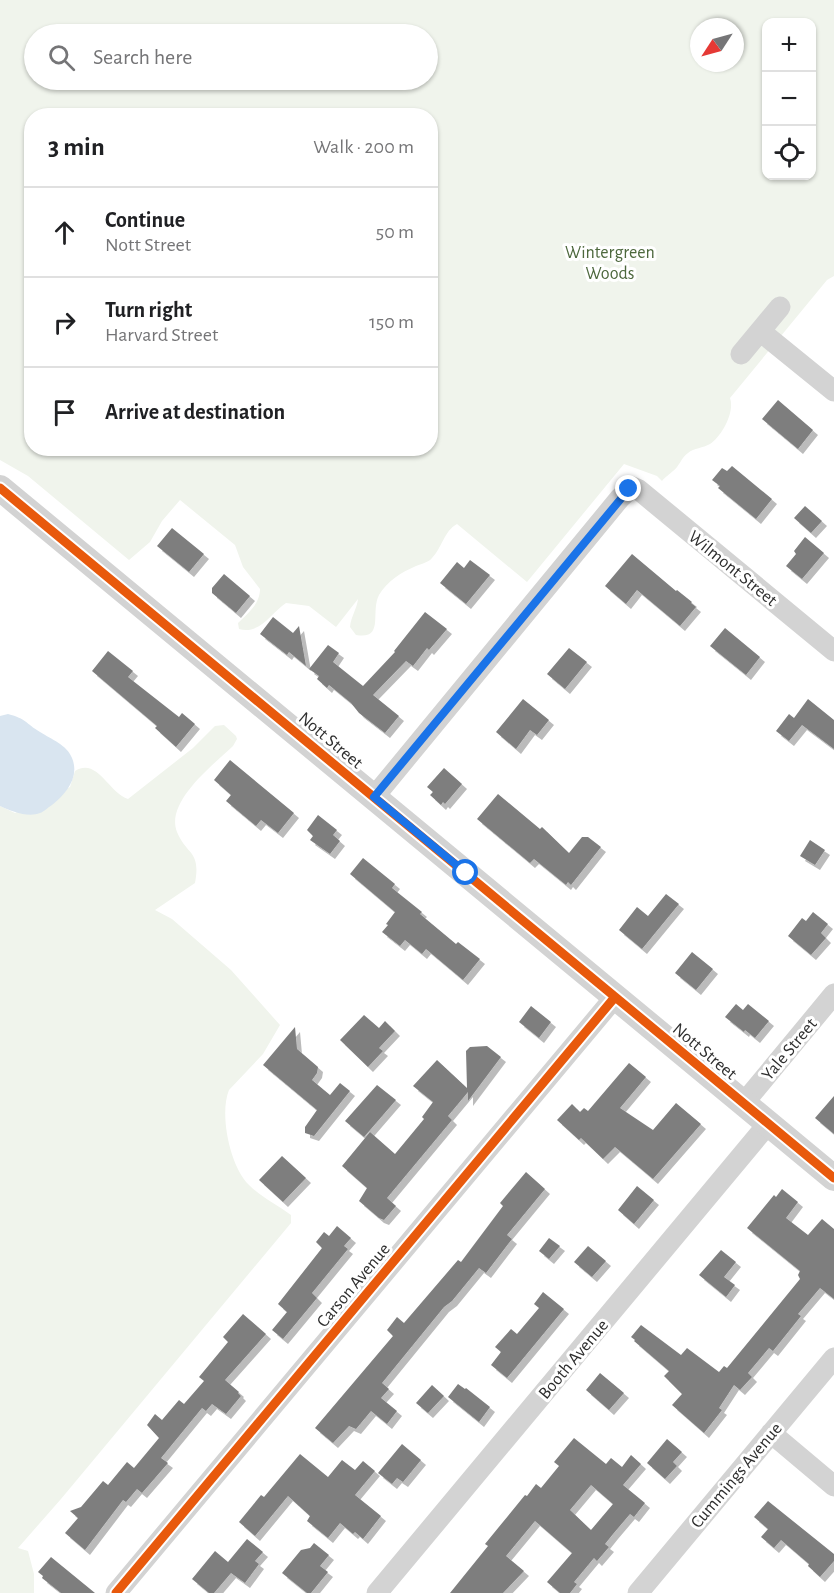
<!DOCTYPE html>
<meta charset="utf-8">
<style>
body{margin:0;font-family:"Alegreya Sans",sans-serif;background:#f2f2f2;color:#202124}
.controls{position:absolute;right:18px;top:18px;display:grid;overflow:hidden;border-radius:12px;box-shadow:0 2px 4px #0004}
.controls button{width:54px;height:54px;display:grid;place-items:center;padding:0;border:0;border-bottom:2px solid #e0e0e0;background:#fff;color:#202124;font:30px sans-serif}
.compass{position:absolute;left:690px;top:18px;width:54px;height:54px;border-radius:50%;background:#fff;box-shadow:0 2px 4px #0004;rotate:234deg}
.stop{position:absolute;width:18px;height:18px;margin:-14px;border:4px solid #1a73e8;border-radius:50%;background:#fff}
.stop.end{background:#1a73e8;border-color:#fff;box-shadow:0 2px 6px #0008}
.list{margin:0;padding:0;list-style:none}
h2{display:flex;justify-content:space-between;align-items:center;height:78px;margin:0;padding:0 24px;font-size:26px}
h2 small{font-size:20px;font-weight:400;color:#757577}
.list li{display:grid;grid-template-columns:39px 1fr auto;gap:18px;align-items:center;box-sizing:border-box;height:90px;padding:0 24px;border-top:2px solid #e0e0e0}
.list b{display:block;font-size:22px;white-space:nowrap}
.list p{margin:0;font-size:20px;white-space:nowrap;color:#757577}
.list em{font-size:20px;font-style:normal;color:#757577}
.icon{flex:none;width:33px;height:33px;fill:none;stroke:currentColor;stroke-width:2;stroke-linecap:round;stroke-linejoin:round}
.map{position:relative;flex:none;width:834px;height:1593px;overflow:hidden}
.search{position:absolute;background:#fff;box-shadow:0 2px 4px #0004;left:24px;top:24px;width:414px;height:66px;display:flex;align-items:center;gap:15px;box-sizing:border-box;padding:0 21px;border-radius:33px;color:#757577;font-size:22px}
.panel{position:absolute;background:#fff;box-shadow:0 2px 4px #0004;left:24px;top:108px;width:414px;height:348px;border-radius:24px}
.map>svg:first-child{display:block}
.green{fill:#f0f4ec;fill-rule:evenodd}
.water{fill:#d9e5f0}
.building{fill:#7e7e7e;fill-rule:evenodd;filter:url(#shadow)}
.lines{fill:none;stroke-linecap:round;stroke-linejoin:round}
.minor{stroke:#d3d3d3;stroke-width:21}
.tertiary{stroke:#d3d3d3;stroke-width:26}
.cycleway-casing{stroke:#fff;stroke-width:13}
.cycleway{stroke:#e8590c;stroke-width:9}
.route{stroke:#1a73e8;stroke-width:8}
.labels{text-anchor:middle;stroke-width:6;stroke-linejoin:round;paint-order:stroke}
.park-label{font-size:18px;fill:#4d683d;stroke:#fff}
.street-label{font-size:18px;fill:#2e2e2e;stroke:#fff}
</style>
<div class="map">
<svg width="834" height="1593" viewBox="0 0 834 1593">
<defs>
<filter id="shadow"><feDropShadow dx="5" dy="5" stdDeviation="0" flood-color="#0004"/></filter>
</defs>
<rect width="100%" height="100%" fill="#fff"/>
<path class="green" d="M 0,0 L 834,0 L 834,276 L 827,280 L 730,398 C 735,412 722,436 710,444 C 703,448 694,448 688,453 C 681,458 679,467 673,471 C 669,475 666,476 662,481 L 657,476 L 624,464 L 527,582 L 457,524 C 444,531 442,548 432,558 C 429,562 421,564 416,566 C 402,572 387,581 379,595 C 370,612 385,640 356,635 L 350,627 C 351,616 357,609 358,599 L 336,627 L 309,606 L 286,603 C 271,613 260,635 239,629 L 238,623 C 248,613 260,604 260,589 L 243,567 L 235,545 L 180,500 L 162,521 L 150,542 L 129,560 L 28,476 L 0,460 ZM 766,22 L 812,22 L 812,176 L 766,176 ZM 699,27 L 735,27 L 735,63 L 699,63 ZM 34,34 L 428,34 L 428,80 L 34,80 ZM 32,116 L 430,116 L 430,448 L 32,448 Z
M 224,725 L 236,736 L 237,739 L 233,746 C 213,765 165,802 177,832 C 187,856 201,850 195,883 L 155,910 L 172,919 L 231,970 L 280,1025 L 263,1054 L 229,1090 C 219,1114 230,1167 249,1185 C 261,1197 277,1205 291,1215 L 291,1223 L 61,1499 L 18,1548 L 28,1551 L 34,1574 L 34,1593 L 0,1593 L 0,806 L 15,813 L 70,787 L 75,771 C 97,757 108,792 128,799 L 193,748 L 215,726 Z"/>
<path class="water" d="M 8,714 C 27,719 25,723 40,732 C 51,739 67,745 72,758 C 80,777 66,794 52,805 C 48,807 44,812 40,813 C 28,818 11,811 0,806 L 0,716 Z"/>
<path class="building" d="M 778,400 L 813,430 L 798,449 L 762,419 Z
M 732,466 L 772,499 L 756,519 L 718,488 L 720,486 L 712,480 L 722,468 L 727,471 Z
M 805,506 L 822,521 L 811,533 L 794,518 Z
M 172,528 L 204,554 L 189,572 L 157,546 Z
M 805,537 L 824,553 L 802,579 L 786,566 L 796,554 L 794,551 Z
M 632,554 L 676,591 L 677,590 L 692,602 L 691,603 L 696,607 L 680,626 L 637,590 L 626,604 L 605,586 Z
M 470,560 L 490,575 L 466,604 L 440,583 L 457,562 L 464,568 Z
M 224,574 L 250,596 L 236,613 L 212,593 L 212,588 Z
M 425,612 L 447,629 L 429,650 L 427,648 L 413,666 L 406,661 L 373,695 L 399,716 L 385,733 L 359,713 L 351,703 L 329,685 L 327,688 L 317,679 L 319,676 L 309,669 L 328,645 L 339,653 L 333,662 L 363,686 L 395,652 L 394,651 Z
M 273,617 L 293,633 L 299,626 L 306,666 L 289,652 L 287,655 L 260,634 Z
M 725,628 L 760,657 L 746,675 L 710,646 Z
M 569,648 L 587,662 L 565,689 L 547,674 Z
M 108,651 L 133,671 L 128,677 L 179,717 L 182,713 L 195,724 L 176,747 L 155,728 L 157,726 L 92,671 Z
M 523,699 L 549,720 L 537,735 L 530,730 L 516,749 L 496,732 Z
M 808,699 L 834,720 L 834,749 L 802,725 L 789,741 L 776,731 L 789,714 L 794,718 Z
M 230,760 L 294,813 L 278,833 L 261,820 L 256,826 L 226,801 L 231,795 L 214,780 Z
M 444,768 L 462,784 L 445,804 L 443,802 L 441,805 L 430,795 L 433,792 L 427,787 Z
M 498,794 L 540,829 L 542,827 L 569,853 L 582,837 L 588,837 L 601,847 L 571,885 L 568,882 L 566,885 L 534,859 L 530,863 L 477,819 Z
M 318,815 L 337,830 L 333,835 L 340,841 L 330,854 L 310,840 L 313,836 L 307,830 Z
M 810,840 L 825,850 L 815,865 L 800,856 Z
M 363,858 L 395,884 L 392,888 L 422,912 L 420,914 L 456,944 L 458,942 L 480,959 L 463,980 L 426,949 L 422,954 L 405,940 L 400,946 L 382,932 L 388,925 L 386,924 L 395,912 L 350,874 Z
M 666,894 L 679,904 L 642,949 L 619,930 L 637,907 L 648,916 Z
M 813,912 L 828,924 L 821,933 L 826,938 L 811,955 L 788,936 L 802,918 L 806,921 Z
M 692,952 L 713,969 L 696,990 L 675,973 Z
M 736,1004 L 743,1010 L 748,1004 L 769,1021 L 755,1038 L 745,1030 L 744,1032 L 725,1017 Z
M 531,1006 L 551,1022 L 539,1038 L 519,1022 Z
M 364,1015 L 379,1028 L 385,1021 L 395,1031 L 379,1048 L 383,1051 L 368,1067 L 340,1040 Z
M 295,1027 L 297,1049 L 318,1067 L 317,1073 L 312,1080 L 330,1095 L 340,1083 L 350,1091 L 314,1136 L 305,1133 L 305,1127 L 317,1110 L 263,1065 Z
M 487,1046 L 501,1057 L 468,1101 L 468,1092 L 448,1116 L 452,1120 L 387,1198 L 396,1206 L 384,1220 L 379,1218 L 359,1201 L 367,1188 L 342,1166 L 370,1132 L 395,1154 L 424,1119 L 422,1117 L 433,1102 L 413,1086 L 437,1060 L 467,1088 L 466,1051 L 470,1047 Z
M 629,1063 L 646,1077 L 620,1108 L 653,1130 L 676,1103 L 701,1124 L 653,1179 L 615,1147 L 603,1159 L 581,1138 L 579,1140 L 557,1120 L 572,1104 L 580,1112 L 584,1108 L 588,1111 Z
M 377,1085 L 396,1100 L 364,1137 L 345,1121 Z
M 834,1096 L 834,1134 L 815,1118 Z
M 282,1156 L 306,1178 L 283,1202 L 259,1180 Z
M 526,1172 L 545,1189 L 507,1235 L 512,1239 L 486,1273 L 479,1268 L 452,1301 L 444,1307 L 382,1383 L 389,1389 L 381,1398 L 397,1411 L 387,1424 L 371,1411 L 356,1429 L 349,1426 L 333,1443 L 315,1428 L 393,1336 L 387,1330 L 397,1317 L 404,1323 L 458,1260 L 461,1262 L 503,1206 L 500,1203 Z
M 637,1186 L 654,1200 L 634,1224 L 618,1210 Z
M 782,1189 L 798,1202 L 786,1218 L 808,1235 L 822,1219 L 834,1229 L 834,1299 L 820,1288 L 798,1314 L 801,1316 L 773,1351 L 769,1348 L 748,1373 L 752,1377 L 740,1390 L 734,1385 L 719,1408 L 722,1410 L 704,1433 L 672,1405 L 682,1394 L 664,1376 L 669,1371 L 634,1341 L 635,1340 L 631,1337 L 641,1325 L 681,1355 L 687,1348 L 719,1372 L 724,1366 L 727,1368 L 800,1279 L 798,1275 L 800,1271 L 747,1228 L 774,1195 L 776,1197 Z
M 337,1226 L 351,1238 L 344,1246 L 348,1249 L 312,1293 L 317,1298 L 283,1339 L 272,1330 L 287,1312 L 278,1304 L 322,1248 L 316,1242 L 324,1232 L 329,1236 Z
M 549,1238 L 560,1246 L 549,1259 L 539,1251 Z
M 588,1246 L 606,1261 L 592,1277 L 574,1262 Z
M 721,1250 L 736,1262 L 724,1277 L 735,1285 L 726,1297 L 699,1275 Z
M 543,1292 L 564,1309 L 507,1378 L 491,1365 L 501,1352 L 495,1347 L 511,1329 L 517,1334 L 539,1308 L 534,1304 Z
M 243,1314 L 266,1334 L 225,1380 L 239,1392 L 238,1393 L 241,1396 L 226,1414 L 212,1404 L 206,1411 L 202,1408 L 161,1458 L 168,1463 L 142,1493 L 137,1489 L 126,1502 L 123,1500 L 85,1550 L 65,1533 L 78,1518 L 70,1511 L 81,1507 L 103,1481 L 108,1485 L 127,1462 L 134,1468 L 159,1438 L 147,1425 L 155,1414 L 162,1420 L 179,1400 L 184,1404 L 204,1381 L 199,1377 L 228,1342 L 223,1337 Z
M 600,1373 L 624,1393 L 609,1410 L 586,1390 Z
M 458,1384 L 465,1389 L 466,1388 L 490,1407 L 479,1422 L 448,1397 Z
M 432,1385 L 444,1396 L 428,1413 L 416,1403 Z
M 574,1438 L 606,1464 L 611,1458 L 622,1467 L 631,1455 L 641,1464 L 623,1485 L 645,1503 L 634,1517 L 630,1514 L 613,1534 L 605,1544 L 609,1547 L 597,1561 L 594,1558 L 574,1582 L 577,1584 L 570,1593 L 560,1593 L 547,1582 L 572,1553 L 535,1521 L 506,1556 L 524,1571 L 503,1593 L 450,1593 L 488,1546 L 485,1544 L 525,1495 L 527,1496 L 536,1484 L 541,1488 L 559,1466 L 554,1462 ZM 591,1485 L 613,1504 L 591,1530 L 570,1510 Z
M 667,1439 L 682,1452 L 673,1462 L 677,1466 L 665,1479 L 647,1463 Z
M 402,1444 L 421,1460 L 403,1482 L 397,1478 L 392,1484 L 378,1473 Z
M 300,1454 L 328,1477 L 342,1460 L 355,1470 L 363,1461 L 375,1471 L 355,1495 L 381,1516 L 363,1539 L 355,1532 L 353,1534 L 340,1523 L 328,1538 L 307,1521 L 310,1516 L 288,1496 L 255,1536 L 239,1522 L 261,1495 L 264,1497 Z
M 768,1501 L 834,1554 L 834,1561 L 820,1577 L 808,1566 L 809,1564 L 781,1540 L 774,1548 L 761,1537 L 768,1529 L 754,1517 Z
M 247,1539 L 263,1552 L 255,1561 L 259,1564 L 245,1583 L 231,1573 L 214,1593 L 209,1593 L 192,1579 L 215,1551 L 228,1562 Z
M 314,1543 L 329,1555 L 320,1566 L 328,1572 L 311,1593 L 307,1593 L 282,1573 L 301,1550 L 310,1548 Z
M 51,1557 L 95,1593 L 61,1593 L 42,1578 L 43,1576 L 38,1572 Z"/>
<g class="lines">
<path class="minor" d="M 760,331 L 834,391
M 741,354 L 780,307
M 374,797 L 620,498 L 632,487 L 639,490 L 834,651
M 743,1104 L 834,994
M 771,1433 L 834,1486
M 116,1593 L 615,997
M 377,1593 L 768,1124
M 638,1593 L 834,1358"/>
<path class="tertiary" d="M 0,488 L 834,1178"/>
<g class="cycleway-casing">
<path id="cycleway" d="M 0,488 L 834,1178
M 116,1593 L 615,997"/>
</g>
<use href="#cycleway" class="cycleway"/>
</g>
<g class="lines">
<path class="route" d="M 466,873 L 374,797 L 629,489"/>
</g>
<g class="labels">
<g class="park-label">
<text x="610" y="258">Wintergreen<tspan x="610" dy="21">Woods</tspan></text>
</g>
<g class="street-label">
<text transform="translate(733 568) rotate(39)" y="6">Wilmont Street</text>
<text transform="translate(331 740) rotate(40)" y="6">Nott Street</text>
<text transform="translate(789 1049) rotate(-50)" y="6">Yale Street</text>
<text transform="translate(705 1051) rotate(40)" y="6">Nott Street</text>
<text transform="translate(353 1285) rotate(-50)" y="6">Carson Avenue</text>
<text transform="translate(573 1359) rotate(-50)" y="6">Booth Avenue</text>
<text transform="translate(736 1475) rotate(-50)" y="6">Cummings Avenue</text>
</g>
</g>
</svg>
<div class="controls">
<button>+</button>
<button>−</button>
<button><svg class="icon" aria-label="locate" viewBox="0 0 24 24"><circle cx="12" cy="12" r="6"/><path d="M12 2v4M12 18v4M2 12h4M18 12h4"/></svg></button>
</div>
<svg class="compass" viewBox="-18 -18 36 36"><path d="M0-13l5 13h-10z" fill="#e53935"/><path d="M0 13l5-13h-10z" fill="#757577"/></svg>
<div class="stop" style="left:466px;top:873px"></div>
<div class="stop end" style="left:629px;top:489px"></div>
<div class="search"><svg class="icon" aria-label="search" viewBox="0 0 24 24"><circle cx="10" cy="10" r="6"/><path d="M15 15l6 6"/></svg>Search here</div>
<section class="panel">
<h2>3 min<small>Walk · 200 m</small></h2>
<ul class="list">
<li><svg class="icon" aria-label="ahead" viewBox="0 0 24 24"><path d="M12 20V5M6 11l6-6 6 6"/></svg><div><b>Continue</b><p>Nott Street</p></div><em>50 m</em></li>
<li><svg class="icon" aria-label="right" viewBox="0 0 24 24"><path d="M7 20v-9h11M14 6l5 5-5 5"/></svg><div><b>Turn right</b><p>Harvard Street</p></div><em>150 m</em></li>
<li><svg class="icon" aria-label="arrive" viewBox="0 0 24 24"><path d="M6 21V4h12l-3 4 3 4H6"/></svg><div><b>Arrive at destination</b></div></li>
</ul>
</section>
</div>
